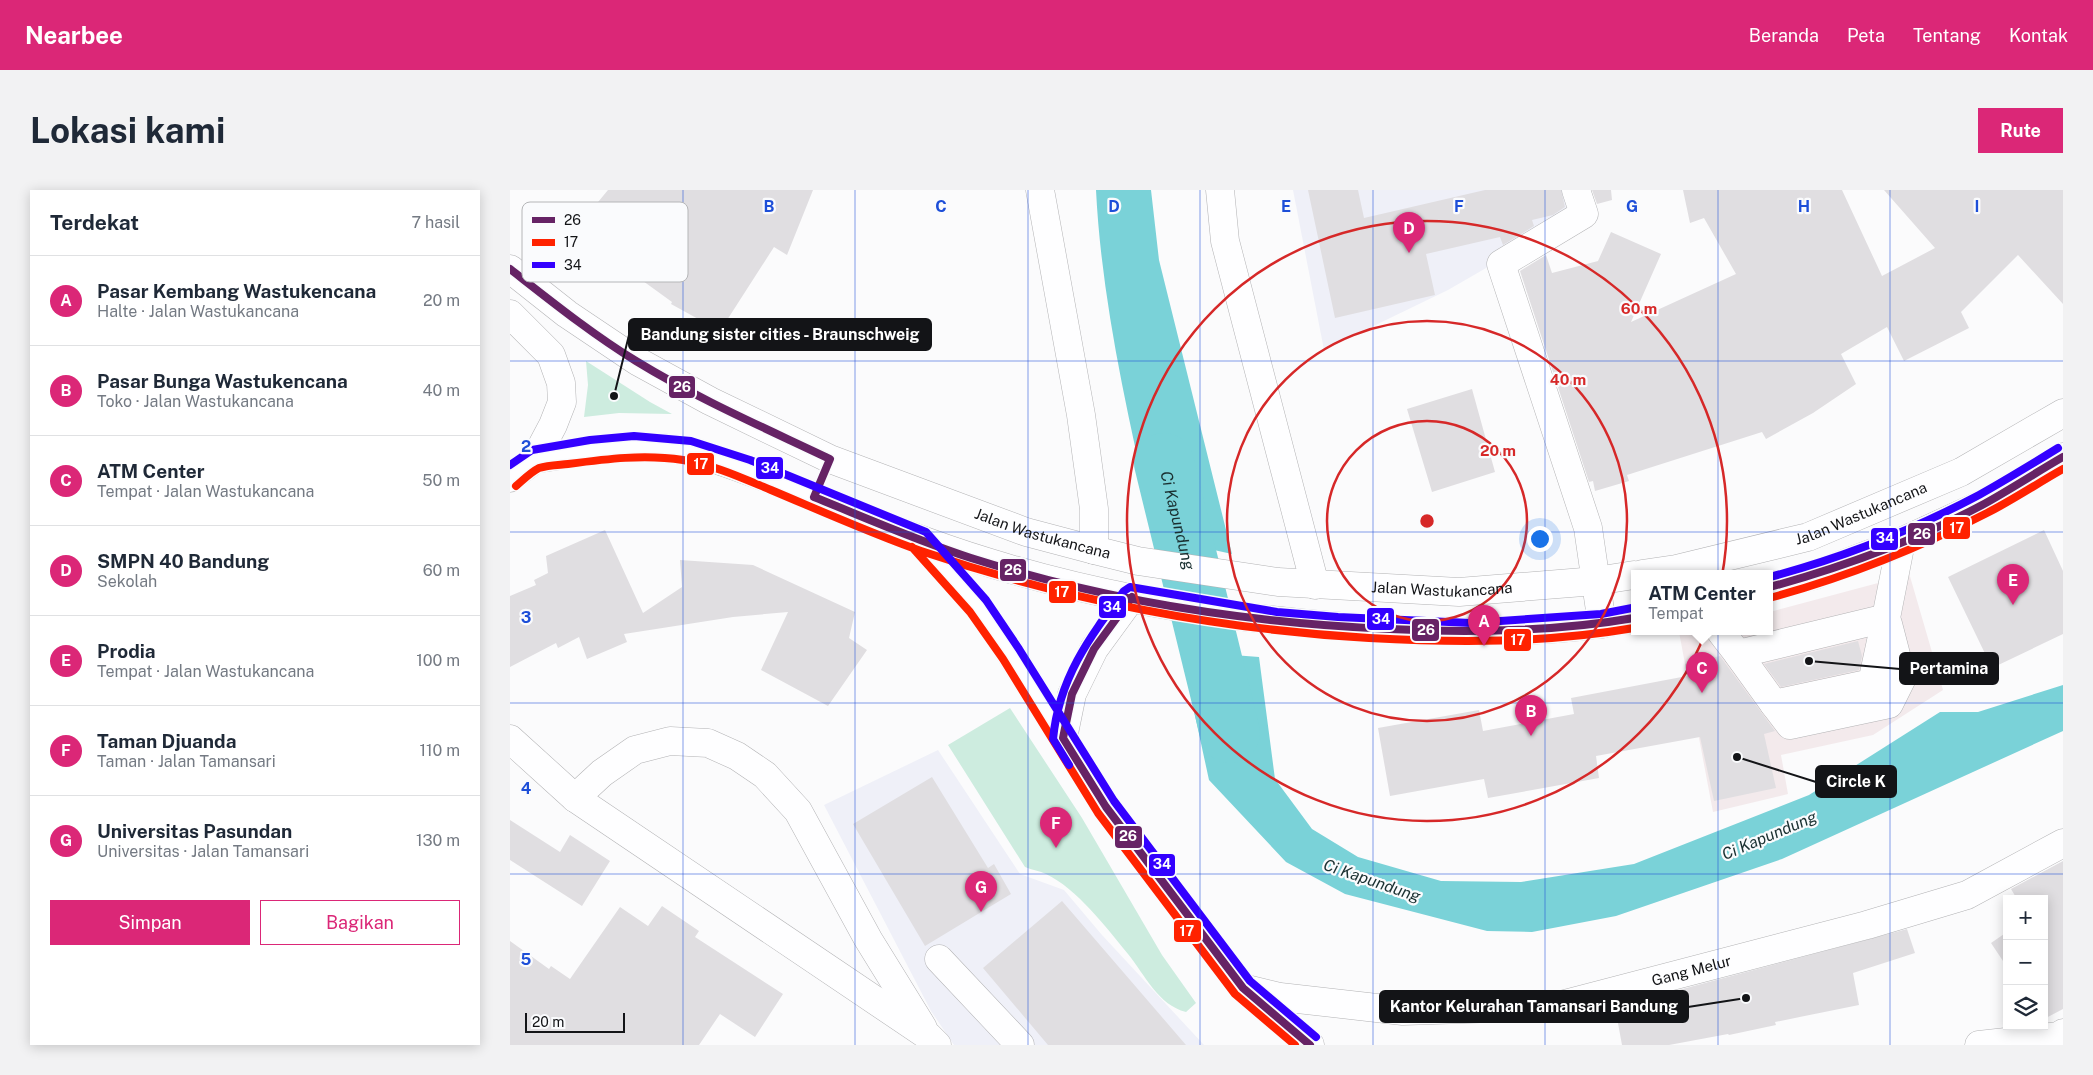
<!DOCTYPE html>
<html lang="id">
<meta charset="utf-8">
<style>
body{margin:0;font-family:"Public Sans",sans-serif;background:#f2f2f3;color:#1f2937}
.controls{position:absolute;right:15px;bottom:15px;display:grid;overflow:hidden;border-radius:0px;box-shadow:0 2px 12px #0003}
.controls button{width:45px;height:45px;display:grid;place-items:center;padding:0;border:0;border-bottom:1px solid #e0e1e3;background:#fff;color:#1f2937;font:25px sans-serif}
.scale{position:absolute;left:15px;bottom:12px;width:100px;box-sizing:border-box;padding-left:5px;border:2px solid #131417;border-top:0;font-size:14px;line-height:18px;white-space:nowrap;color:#131417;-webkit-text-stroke:4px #fafbfd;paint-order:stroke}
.you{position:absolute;left:1029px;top:348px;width:18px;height:18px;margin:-12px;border:4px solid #fff;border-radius:50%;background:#1a73e8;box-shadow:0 0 0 8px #1a73e833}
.badge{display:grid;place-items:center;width:32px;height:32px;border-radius:50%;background:#db2777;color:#fff;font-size:16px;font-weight:700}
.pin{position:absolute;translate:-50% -41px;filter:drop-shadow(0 1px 2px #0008)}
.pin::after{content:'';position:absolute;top:26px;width:18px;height:15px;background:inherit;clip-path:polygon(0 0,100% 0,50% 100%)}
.popup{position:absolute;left:1121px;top:380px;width:142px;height:65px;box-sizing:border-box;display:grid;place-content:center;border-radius:0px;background:#fff;filter:drop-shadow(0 1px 4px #0005);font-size:16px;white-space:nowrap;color:#747a83}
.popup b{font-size:19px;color:#1f2937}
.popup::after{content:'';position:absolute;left:50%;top:100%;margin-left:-10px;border:10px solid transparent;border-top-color:#fff}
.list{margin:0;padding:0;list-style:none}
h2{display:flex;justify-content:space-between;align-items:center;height:65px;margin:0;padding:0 20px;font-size:21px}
h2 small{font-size:16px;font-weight:400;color:#747a83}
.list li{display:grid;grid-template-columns:32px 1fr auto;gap:15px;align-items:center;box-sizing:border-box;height:90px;padding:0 20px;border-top:1px solid #e0e1e3}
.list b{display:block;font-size:19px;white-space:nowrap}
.list p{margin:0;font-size:16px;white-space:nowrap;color:#747a83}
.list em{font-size:16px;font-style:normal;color:#747a83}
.actions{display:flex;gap:10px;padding:15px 20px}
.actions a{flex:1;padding:11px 0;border:1px solid #db2777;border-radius:0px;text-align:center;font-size:18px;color:#db2777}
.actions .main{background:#db2777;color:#fff}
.icon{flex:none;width:28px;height:28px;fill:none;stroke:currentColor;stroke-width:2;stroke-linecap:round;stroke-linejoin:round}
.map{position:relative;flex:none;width:1553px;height:855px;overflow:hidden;border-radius:0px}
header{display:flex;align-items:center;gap:30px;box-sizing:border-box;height:70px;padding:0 25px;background:#db2777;color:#fff}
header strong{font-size:24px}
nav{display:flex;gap:28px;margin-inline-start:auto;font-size:18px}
.intro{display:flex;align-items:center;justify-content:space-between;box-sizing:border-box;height:120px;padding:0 30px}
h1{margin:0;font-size:35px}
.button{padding:12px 22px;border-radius:0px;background:#db2777;color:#fff;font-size:18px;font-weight:700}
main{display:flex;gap:30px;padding:0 30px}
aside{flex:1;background:#fff;border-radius:0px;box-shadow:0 2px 12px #0003}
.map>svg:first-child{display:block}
.commercial{fill:#f3eaec}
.built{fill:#eff0f8}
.green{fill:#cdecdf}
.water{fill:#7ad2d8}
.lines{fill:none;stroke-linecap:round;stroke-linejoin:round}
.river{stroke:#7ad2d8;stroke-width:60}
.building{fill:#e0dee1}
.minor-casing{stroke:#b3b3b5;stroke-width:29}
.major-casing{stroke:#b3b3b5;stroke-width:29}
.minor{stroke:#fefeff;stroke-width:28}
.major{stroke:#fefeff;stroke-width:28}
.bus-1-casing{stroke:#fafbfd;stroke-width:11}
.bus-2-casing{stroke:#fafbfd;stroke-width:11}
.bus-3-casing{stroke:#fafbfd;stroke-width:11}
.bus-1{stroke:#662365;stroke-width:8}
.bus-2{stroke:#f20;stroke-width:8}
.bus-3{stroke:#30f;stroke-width:8}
.grid{fill:none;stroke:#1d4ed8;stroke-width:1;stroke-opacity:0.55}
.ring{fill:none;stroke:#d62828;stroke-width:2.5}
.labels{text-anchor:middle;stroke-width:4.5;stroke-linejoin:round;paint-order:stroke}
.street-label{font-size:15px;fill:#131417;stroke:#fafbfd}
.water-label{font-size:16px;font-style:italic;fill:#1a3031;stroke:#fafbfd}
.key{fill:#fafbfd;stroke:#b5b6b8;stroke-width:1}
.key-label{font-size:14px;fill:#131417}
.grid-label{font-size:16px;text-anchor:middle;font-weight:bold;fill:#1d4ed8;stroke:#fafbfd;stroke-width:4.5;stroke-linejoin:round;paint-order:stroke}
.centre{fill:#d62828;stroke:#fafbfd;stroke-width:2.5}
.ring-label{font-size:15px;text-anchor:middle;font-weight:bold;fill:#d62828;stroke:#fafbfd;stroke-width:4.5;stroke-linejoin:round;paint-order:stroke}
.leader{fill:none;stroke:#131417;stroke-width:2}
.callout-dot{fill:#131417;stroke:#fafbfd;stroke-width:2}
.callout{fill:#131417;stroke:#131417;stroke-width:2}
.callout-label{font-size:16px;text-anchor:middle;font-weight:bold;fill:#fff}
.line-badge{stroke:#fafbfd;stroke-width:2}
.badge-label{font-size:14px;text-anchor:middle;font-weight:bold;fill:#fff}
</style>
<header>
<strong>Nearbee</strong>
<nav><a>Beranda</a><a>Peta</a><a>Tentang</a><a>Kontak</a></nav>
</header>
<div class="intro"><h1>Lokasi kami</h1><a class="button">Rute</a></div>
<main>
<aside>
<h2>Terdekat<small>7 hasil</small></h2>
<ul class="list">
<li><span class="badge">A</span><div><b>Pasar Kembang Wastukencana</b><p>Halte · Jalan Wastukancana</p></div><em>20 m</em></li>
<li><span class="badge">B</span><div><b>Pasar Bunga Wastukencana</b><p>Toko · Jalan Wastukancana</p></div><em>40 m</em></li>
<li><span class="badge">C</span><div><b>ATM Center</b><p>Tempat · Jalan Wastukancana</p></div><em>50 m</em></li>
<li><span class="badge">D</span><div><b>SMPN 40 Bandung</b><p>Sekolah</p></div><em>60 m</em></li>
<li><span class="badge">E</span><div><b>Prodia</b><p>Tempat · Jalan Wastukancana</p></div><em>100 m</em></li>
<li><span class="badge">F</span><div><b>Taman Djuanda</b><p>Taman · Jalan Tamansari</p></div><em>110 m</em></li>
<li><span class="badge">G</span><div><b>Universitas Pasundan</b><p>Universitas · Jalan Tamansari</p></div><em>130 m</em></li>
</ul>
<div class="actions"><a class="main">Simpan</a><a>Bagikan</a></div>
</aside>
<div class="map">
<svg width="1553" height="855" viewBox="0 0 1553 855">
<rect width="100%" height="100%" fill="#fbfbfc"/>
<path class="commercial" d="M 1397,376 L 1433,500 L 1363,545 L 1271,565 L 1278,604 L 1203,622 L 1169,442 L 1260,442 L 1260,422 L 1383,389 Z"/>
<path class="built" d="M 783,0 L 1060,0 L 1068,25 L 938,100 L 814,160 Z
M 428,560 L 510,684 L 554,700 L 592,745 L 694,855 L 444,855 L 421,821 L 314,615 Z"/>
<path class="green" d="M 76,171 L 140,212 L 162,224 L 109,223 L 74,227 L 78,195 Z
M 500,518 L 572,628 L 652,765 L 686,813 L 676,822 C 648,815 635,785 618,764 C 597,738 566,698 536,684 C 530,681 522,680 515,677 L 438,555 Z"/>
<path class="water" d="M 586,0 L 641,0 L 649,70 L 722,364 L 645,347 C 620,233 592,118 586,0 Z
M 671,461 L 749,467 L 765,589 L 802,639 L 848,667 L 931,691 L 1011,692 L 1124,674 L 1299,605 L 1430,522 L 1468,522 L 1553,495 L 1553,541 L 1272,669 L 1106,726 L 1022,742 L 977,741 L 835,704 L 776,672 L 699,590 Z"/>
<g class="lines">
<path class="river" id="s1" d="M 654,273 L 720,543"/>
</g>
<path class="building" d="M 98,0 L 303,0 L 277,65 L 264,57 L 210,141 L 161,114 L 162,112 L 64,41 Z
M 798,0 L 848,0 L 854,28 L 975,0 L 1051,0 L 1055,17 L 1043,25 L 1022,30 L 1024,36 L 993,55 L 990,47 L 916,64 L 925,105 L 825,128 Z
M 1082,0 L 1101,0 L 1102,10 L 1087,14 Z
M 1173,0 L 1332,0 L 1372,86 L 1425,58 L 1374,0 L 1553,0 L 1553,114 L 1508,65 L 1451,122 L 1459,138 L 1394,171 L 1377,137 L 1331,164 L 1346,194 L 1303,223 L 1256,249 L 1252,242 L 1117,285 L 1119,291 L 1085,301 L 1083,291 L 1079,292 L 1010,81 L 1036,65 L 1042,83 L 1088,71 L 1101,42 L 1151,64 L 1121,132 L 1226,84 L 1194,28 L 1180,33 Z
M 962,199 L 985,282 L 922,302 L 897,219 Z
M 95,340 L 133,423 L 172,397 L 170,370 L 243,375 L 345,422 L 339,448 L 357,460 L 318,516 L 251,480 L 278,422 L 223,427 L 114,444 L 117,452 L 77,469 L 69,447 L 48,458 L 46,453 L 0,477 L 0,406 L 26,395 L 24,390 L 38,383 L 36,366 Z
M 1534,340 L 1553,381 L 1553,444 L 1482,478 L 1438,387 Z
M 1348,451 L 1352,466 L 1349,480 L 1271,497 L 1254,474 Z
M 1210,466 L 1265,541 L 1254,544 L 1266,598 L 1204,611 L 1190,547 L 1086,566 L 1089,588 L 978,608 L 974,589 L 880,606 L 868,538 L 969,520 L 973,541 L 1064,524 L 1061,508 L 1177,486 L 1175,474 Z
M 422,587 L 478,678 L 484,674 L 501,704 L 415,756 L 343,634 Z
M 0,630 L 50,662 L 60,645 L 100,671 L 72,716 L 0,670 Z
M 1553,671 L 1553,819 L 1534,829 L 1534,709 L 1507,709 L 1501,699 Z
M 552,711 L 676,855 L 538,855 L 473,778 Z
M 152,716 L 189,741 L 185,747 L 273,804 L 245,847 L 210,824 L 189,855 L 0,855 L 0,751 L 39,779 L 41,776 L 60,789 L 110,717 L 138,736 Z
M 1397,739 L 1405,763 L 1343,783 L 1349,815 L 1265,832 L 1266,835 L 1219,845 L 1218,844 L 1159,855 L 1112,855 L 1105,817 Z
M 1497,742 L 1497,777 L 1481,753 Z"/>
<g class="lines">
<g class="minor-casing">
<g id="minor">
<path d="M 530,0 L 571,225 L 584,319 L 584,360"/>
<path d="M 710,0 L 715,51 L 805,395"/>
<path d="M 1066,0 L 1074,24 L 991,74 L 1078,338 L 1092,434"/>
<path d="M 1211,442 L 1228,464 L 1376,428 L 1391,352"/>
<path d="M 1228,464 L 1264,514 L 1362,493 L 1376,428"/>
<path d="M 1264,514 L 1280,535 L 1379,514 L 1392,488 L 1378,434"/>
<path d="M 0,549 L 65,608 L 418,846 L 427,855"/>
<path d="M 65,608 L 92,583 L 125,560 L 160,551 L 198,553 L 227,566 L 255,585 L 288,621 L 358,749 L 413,838"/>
<path d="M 429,769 L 510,855"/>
<path id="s2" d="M 733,798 L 770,807 L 893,821 L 1047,816 L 1357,735 L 1457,705 L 1553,653"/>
<path d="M 1469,855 L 1549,846 L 1553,843"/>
</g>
</g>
<g class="major-casing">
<g id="major">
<path id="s3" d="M 0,79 L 57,124 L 127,171 L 200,211 L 320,269 L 516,342 L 584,360 L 628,371 L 768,392 L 949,402 L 1086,391 L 1124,385"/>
<path d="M 0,124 L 41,165 L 51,193 L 52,212 L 43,235 L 25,269 L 0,288"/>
<path d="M 25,269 C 76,261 126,252 177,261 C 186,262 196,266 204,269 C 235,279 265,291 294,303 C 356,329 417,354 480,373 C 614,414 754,434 893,440 C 970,443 1049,443 1124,428"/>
<path d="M 411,350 L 468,416 L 501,464 L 596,617 L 733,798 L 800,855"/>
<path id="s4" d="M 1132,384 L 1166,379 L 1298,347 L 1451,282 L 1553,223"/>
<path d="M 1260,397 L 1305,385 L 1391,352 L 1473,314 L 1553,267"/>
<path d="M 553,548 L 562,504 L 584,459 L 622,407"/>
</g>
</g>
<use href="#minor" class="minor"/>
<use href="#major" class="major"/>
<g class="bus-1-casing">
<path id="bus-1" d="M 0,79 C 41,111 82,144 126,171 C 188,209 255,238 320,269 L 304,307 C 356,328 408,351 461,368 C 597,411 738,433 880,439 C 962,443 1043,442 1124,428
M 1260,397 C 1333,377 1407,350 1474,314 C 1501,299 1527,282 1553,267
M 622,407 L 584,459 L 562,504 L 553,548 L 596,617 L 733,798 L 800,855"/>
</g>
<g class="bus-2-casing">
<path id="bus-2" d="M 6,296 C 13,290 21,282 29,278 C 38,275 49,275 58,274 C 96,269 134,264 173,270 C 204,275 232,288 261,300 C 311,321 360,343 411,361 C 556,410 706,439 859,448 C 948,453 1036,453 1124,438
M 402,357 L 460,422 L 493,469 L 588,623 L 725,804 L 785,855
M 1263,407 C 1336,387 1409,358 1477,323 C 1503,310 1528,293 1553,279"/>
</g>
<g class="bus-3-casing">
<path id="bus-3" d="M 0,275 L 22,260 L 80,250 L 124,246 L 181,251 L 240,270 L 416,342 L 476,410 L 509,459 L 604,611 L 740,791 L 806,847
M 1260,387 C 1331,368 1403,340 1469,305 C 1496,290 1522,274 1548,258
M 559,575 L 543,549 C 549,488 579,448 614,401 L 620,397 L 767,422 L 828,427 L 961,433 L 1091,424 L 1122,418"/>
</g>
<use href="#bus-1" class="bus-1"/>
<use href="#bus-2" class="bus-2"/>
<use href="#bus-3" class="bus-3"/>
</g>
<path class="grid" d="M 173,0 L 173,855M 345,0 L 345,855M 518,0 L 518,855M 690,0 L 690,855M 863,0 L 863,855M 1035,0 L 1035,855M 1208,0 L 1208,855M 1380,0 L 1380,855M 0,171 L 1553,171M 0,342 L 1553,342M 0,513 L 1553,513M 0,684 L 1553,684"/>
<g class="ring">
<circle cx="917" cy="331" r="100"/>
<circle cx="917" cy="331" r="200"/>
<circle cx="917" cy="331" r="300"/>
</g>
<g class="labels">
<g class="street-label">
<text dy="5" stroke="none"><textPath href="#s4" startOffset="228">Jalan Wastukancana</textPath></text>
<text dy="5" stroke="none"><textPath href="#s3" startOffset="599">Jalan Wastukancana</textPath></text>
<text dy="5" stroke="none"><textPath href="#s3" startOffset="1004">Jalan Wastukancana</textPath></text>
<text dy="5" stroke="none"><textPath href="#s2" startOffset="455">Gang Melur</textPath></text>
</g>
<g class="water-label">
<text dy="6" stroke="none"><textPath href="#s1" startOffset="59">Ci Kapundung</textPath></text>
<text transform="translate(1259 645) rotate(-23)" y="6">Ci Kapundung</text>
<text transform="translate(862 690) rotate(19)" y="6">Ci Kapundung</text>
</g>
</g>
<rect x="12" y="12" width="166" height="80" rx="8" class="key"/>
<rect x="22" y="27" width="23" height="6" fill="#662365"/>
<rect x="22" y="49" width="23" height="7" fill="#f20"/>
<rect x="22" y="72" width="23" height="6" fill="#30f"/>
<g class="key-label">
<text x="54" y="35">26</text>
<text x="54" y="57">17</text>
<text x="54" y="80">34</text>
</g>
<g class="grid-label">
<text x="259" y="22">B</text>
<text x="431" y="22">C</text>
<text x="604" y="22">D</text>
<text x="776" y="22">E</text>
<text x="949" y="22">F</text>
<text x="1122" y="22">G</text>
<text x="1294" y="22">H</text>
<text x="1467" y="22">I</text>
<text x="16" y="262">2</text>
<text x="16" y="433">3</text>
<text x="16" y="604">4</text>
<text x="16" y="775">5</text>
</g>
<circle cx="917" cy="331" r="8" class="centre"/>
<g class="ring-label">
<text x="1129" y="124">60 m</text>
<text x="1058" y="195">40 m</text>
<text x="988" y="266">20 m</text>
</g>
<path class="leader" d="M104 206L119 145M1299 471L1390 479M1227 567L1306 592M1236 808L1178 817"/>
<g class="callout-dot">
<circle cx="104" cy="206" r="5"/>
<circle cx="1299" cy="471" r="5"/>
<circle cx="1227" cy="567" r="5"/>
<circle cx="1236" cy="808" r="5"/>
</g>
<g class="callout">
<rect x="119" y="129" width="302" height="31" rx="5"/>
<rect x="1390" y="463" width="98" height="31" rx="5"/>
<rect x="1306" y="576" width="80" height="31" rx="5"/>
<rect x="870" y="801" width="308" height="31" rx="5"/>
</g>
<g class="callout-label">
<text x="270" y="150">Bandung sister cities - Braunschweig</text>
<text x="1439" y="484">Pertamina</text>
<text x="1346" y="597">Circle K</text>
<text x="1024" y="822">Kantor Kelurahan Tamansari Bandung</text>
</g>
<g class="line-badge">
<rect x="158" y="185" width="28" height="24" rx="5" fill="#662365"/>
<rect x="176" y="262" width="29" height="24" rx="5" fill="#f20"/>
<rect x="245" y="266" width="29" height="24" rx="5" fill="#30f"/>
<rect x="1432" y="326" width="29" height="24" rx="5" fill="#f20"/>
<rect x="1397" y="332" width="29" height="24" rx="5" fill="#662365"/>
<rect x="1360" y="337" width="29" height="24" rx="5" fill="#30f"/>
<rect x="489" y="368" width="28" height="24" rx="5" fill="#662365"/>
<rect x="538" y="390" width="29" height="24" rx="5" fill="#f20"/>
<rect x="588" y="405" width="29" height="24" rx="5" fill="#30f"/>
<rect x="856" y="417" width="29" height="24" rx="5" fill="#30f"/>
<rect x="901" y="428" width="29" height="24" rx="5" fill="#662365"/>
<rect x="993" y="438" width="29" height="24" rx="5" fill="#f20"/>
<rect x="604" y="635" width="29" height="24" rx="5" fill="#662365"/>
<rect x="638" y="663" width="28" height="24" rx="5" fill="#30f"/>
<rect x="663" y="729" width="29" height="24" rx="5" fill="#f20"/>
</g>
<g class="badge-label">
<text x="172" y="202">26</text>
<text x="191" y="279">17</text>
<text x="260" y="283">34</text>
<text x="1447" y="343">17</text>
<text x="1412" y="349">26</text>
<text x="1375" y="353">34</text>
<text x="503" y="385">26</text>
<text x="552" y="407">17</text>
<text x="602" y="422">34</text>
<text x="871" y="434">34</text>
<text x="916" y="445">26</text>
<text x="1008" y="455">17</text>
<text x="618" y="651">26</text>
<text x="652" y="679">34</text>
<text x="677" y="746">17</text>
</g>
</svg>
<div class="controls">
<button>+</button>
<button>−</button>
<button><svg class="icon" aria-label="layers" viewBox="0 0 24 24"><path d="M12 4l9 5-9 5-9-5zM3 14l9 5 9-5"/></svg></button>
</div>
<div class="scale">20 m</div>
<div class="you"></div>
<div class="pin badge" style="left:974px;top:456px">A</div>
<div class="pin badge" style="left:1021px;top:546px">B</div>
<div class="pin badge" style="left:1192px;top:503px">C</div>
<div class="popup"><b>ATM Center</b>Tempat</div>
<div class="pin badge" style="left:899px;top:63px">D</div>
<div class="pin badge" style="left:1503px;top:415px">E</div>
<div class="pin badge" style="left:546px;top:658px">F</div>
<div class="pin badge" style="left:471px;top:722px">G</div>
</div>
</main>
